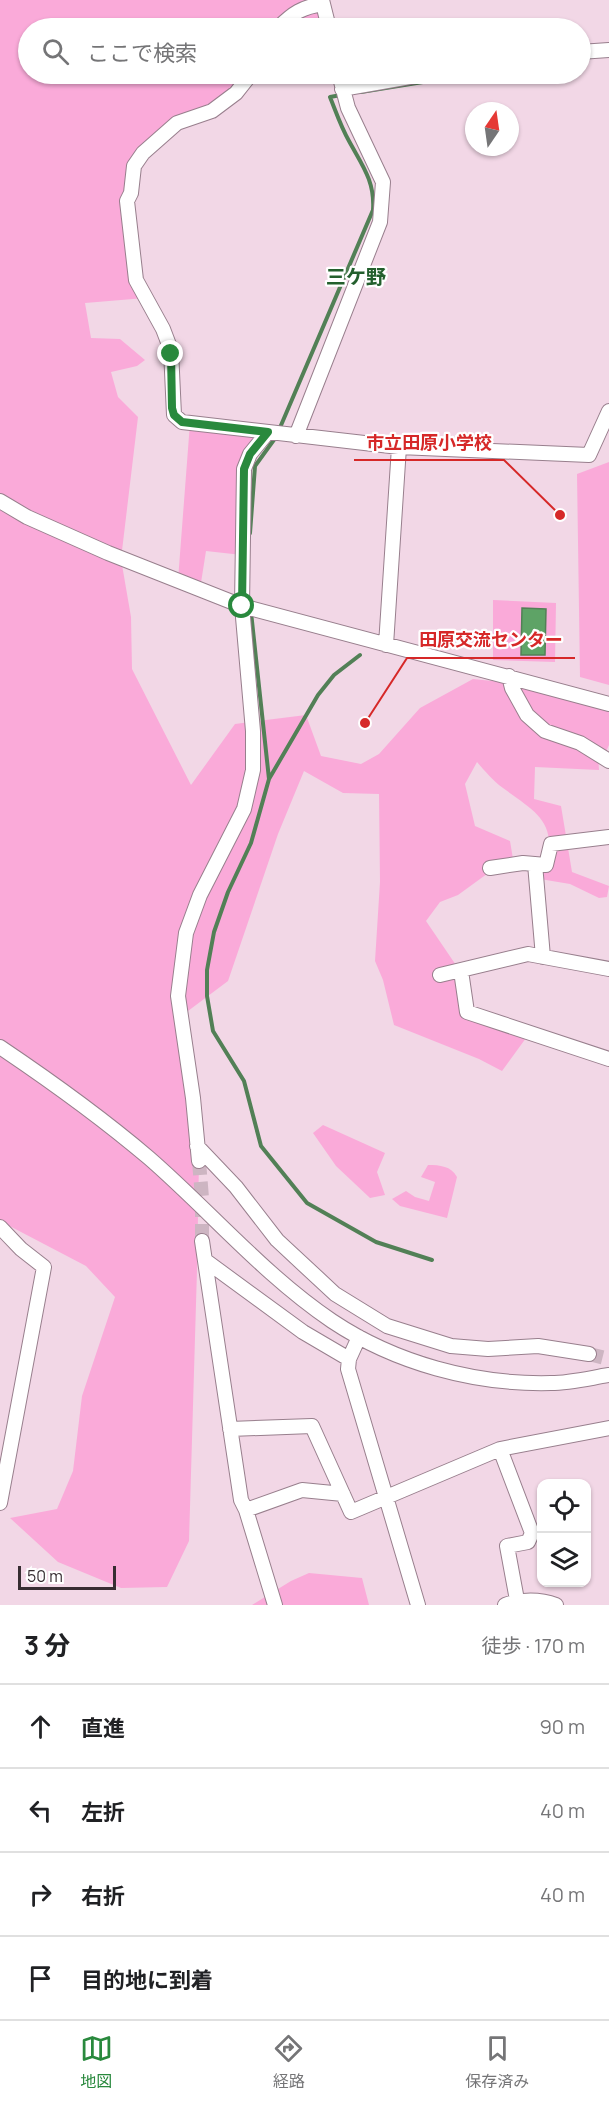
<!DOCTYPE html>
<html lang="ja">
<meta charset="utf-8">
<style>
body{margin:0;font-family:Manrope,"Noto Sans JP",sans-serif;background:#f6f6f6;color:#202124}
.controls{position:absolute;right:18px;bottom:18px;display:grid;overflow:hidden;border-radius:12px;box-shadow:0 2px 4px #0004}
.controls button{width:54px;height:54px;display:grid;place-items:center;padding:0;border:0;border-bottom:2px solid #e0e0e0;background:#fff;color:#202124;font:30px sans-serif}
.compass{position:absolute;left:465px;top:102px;width:54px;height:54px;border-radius:50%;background:#fff;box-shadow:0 2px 4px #0004;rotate:13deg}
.scale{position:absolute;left:18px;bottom:15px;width:98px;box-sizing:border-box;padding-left:6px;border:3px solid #372d32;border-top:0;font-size:16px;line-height:21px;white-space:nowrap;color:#372d32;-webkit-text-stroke:4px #fff;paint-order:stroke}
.stop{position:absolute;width:18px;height:18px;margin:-14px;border:4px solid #29893d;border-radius:50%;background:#fff}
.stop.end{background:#29893d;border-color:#fff;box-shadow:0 2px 6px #0008}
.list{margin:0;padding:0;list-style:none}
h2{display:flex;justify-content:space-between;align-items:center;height:78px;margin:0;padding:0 24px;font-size:26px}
h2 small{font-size:20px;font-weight:400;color:#757577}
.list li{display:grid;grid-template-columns:39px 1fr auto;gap:18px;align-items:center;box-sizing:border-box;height:84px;padding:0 24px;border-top:2px solid #e0e0e0}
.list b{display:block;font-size:22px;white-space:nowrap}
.list em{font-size:20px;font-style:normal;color:#757577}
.icon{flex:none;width:33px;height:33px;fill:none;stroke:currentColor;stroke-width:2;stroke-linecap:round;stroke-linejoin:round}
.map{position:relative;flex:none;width:609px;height:1605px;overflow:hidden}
.search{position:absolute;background:#fff;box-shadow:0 2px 4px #0004;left:18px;right:18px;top:18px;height:66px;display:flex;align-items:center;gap:15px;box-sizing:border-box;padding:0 21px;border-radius:33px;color:#757577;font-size:22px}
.sheet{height:414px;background:#fff}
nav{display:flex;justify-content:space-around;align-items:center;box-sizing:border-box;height:84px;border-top:2px solid #e0e0e0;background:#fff;font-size:16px;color:#757577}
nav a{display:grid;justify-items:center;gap:3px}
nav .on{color:#29893d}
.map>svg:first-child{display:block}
.green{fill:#faaad9}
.water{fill:#5ea366;stroke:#528056;stroke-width:1.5}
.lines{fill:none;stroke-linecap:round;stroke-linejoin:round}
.stream{stroke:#528056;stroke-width:4}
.minor-tunnel{stroke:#cdb5c2;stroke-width:14;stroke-dasharray:14 7;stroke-linecap:butt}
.minor-casing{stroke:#987f8d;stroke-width:16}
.minor{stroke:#fff;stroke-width:14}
.route{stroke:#29893d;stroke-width:8}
.labels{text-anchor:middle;stroke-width:4.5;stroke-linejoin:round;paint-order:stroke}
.quarter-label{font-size:20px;font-weight:bold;fill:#235f2d;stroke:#fff}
.leader{fill:none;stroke:#d62828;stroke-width:2}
.callout-dot{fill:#d62828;stroke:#fff;stroke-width:2}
.callout-label{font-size:18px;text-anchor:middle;font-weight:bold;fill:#d62828;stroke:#fff;stroke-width:4.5;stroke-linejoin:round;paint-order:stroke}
</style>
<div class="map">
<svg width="609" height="1605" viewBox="0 0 609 1605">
<rect width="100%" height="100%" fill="#f2d7e6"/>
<path class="green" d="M 0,0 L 319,0 L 322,28 L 28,28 L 28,74 L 249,74 L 241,87 L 152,136 L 127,201 L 145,298 L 85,303 L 91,338 L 120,339 L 145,360 L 137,366 L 111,372 L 118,397 L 138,417 L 121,559 L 131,617 L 132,669 L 191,785 L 235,724 L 306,715 L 321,756 L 361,764 L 379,754 L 420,708 L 473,679 L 502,682 L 531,716 L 519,686 L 609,708 L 609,745 L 603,758 L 598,755 L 599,770 L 535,767 L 534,799 L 561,806 L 572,872 L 609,886 L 607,897 L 599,898 L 570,884 L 540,879 L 535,864 L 546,865 C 558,821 534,811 503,788 C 493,781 485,771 477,762 L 465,784 L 475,826 L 510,841 L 514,865 L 491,871 L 458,895 L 440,902 L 426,921 L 462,974 L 467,1012 L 526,1038 L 502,1071 L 479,1059 L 394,1025 L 383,980 L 375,961 L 380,882 L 379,794 L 343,793 L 304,771 L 278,834 L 228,981 L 180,1017 L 199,1161 L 197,1270 L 189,1541 L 167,1587 L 121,1588 L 58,1562 L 10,1518 L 57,1509 L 73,1471 L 82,1396 L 115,1297 L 86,1266 L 0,1221 Z
M 190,423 L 265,437 L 246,464 L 242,555 L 206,551 L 200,589 L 178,580 Z
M 609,462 L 609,685 L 580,677 L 577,474 Z
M 493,600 L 556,603 L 555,662 L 493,660 Z
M 323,1125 L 385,1153 L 377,1172 L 385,1195 L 370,1198 L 336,1166 L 313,1133 Z
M 428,1165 C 440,1165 451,1166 457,1177 L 447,1218 L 400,1206 L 392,1199 L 406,1191 L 415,1197 L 429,1201 L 435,1182 L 421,1177 Z
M 309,1573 L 362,1578 L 369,1605 L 252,1605 L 291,1581 Z"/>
<path class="water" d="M 522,608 L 546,609 L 545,655 L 521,655 Z"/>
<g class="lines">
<path class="stream" d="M 361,92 L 429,81 L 449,74
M 279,430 L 373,210 C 375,181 362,165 349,141 C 341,127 336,112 330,97 L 341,95
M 250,533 L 255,466 L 276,437
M 251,612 L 269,779
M 360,655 L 334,675 L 318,695 L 269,779 L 251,843 L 228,892 L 214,932 L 207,970 L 207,996 L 213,1031 L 244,1081 L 261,1146 L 307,1203 L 376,1242 L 432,1260"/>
<path class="minor-tunnel" d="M 199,1161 L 202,1198 L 202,1241
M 589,1354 L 609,1359"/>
<g class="minor-casing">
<path id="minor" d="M 322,0 L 329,28
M 278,28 C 293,13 302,7 323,4
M 580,52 L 609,50
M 251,74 L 236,93 L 212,111 L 177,123 L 143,153 L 134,166 L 131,193 L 127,201 L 136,280 L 163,329 L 171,350 L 174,415 L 182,422 L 399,447 L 589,455 L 609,411
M 342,89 L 427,74
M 296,436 L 380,222 L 383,182 L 348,108 L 339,74
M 0,501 L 27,517 L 108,553 L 242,606 L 609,704
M 386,645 L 399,447
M 509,676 L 512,688 L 527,715 L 545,731 L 580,743 L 609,761
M 535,864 L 543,957
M 490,868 L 523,863 L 546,865 L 551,844 L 609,837
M 461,971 L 467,1012 L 609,1059
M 440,975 L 528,954 L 609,969
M 0,1047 C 52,1082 102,1118 149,1158 C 210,1211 264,1275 332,1321 C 395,1363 475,1385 551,1383 C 570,1383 590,1378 609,1375
M 197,1146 L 236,1187 L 277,1240 L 335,1294 L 387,1326 L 451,1346 L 488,1349 L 538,1346 L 589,1354
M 199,1161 L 193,1098 L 178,996 L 186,933 L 200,895 L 244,809 L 253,770 L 253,731 L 242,606 L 244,469 L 250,454 L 268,432
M 0,1227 L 21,1249 L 44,1267 L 0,1503
M 202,1241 L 241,1500 L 246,1510 L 275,1605
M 206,1261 L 303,1332 L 349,1359
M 359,1337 L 349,1359 L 348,1369 L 418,1605
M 230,1429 L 312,1426 L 351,1512 L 500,1449 L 609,1428
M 500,1449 L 532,1533 L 528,1542 L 507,1546 L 517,1600
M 246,1510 L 302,1490 L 343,1494
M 505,1605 C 521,1599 540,1599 556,1605"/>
</g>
<use href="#minor" class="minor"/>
</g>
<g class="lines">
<path class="route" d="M 171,354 L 172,408 L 174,415 L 182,422 L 268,432 L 250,454 L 244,469 L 242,606"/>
</g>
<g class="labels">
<g class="quarter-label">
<text x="356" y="284">三ケ野</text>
</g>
</g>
<path class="leader" d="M560 515L504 460H354M365 723L407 658H575"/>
<g class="callout-dot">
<circle cx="560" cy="515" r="6"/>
<circle cx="365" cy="723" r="6"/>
</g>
<g class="callout-label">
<text x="429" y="449">市立田原小学校</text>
<text x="491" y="646">田原交流センター</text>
</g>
</svg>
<div class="controls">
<button><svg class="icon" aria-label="locate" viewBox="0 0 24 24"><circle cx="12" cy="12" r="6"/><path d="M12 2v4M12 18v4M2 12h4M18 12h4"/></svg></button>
<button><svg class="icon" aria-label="layers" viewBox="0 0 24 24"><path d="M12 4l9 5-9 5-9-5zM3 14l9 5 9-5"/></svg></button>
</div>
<svg class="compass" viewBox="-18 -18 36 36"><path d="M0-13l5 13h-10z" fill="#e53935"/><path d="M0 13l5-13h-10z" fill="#757577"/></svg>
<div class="scale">50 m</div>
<div class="stop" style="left:242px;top:606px"></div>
<div class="stop end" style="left:171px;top:354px"></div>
<div class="search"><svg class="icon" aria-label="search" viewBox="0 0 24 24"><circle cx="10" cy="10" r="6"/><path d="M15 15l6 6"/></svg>ここで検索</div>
</div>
<section class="sheet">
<h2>3 分<small>徒歩 · 170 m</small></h2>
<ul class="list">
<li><svg class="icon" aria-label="ahead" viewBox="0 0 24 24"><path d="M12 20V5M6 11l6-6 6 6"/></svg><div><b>直進</b></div><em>90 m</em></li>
<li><svg class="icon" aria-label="left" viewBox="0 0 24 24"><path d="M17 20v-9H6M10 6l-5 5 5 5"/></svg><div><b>左折</b></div><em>40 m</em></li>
<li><svg class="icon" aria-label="right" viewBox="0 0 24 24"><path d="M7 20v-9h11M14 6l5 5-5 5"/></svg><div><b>右折</b></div><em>40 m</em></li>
<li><svg class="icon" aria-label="arrive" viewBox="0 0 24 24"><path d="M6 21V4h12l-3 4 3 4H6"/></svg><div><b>目的地に到着</b></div></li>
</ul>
</section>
<nav>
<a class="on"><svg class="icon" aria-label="map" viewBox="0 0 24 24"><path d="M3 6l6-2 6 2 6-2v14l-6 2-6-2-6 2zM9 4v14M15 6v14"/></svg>地図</a>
<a><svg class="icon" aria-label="directions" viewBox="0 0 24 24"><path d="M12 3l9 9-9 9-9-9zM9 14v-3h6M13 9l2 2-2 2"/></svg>経路</a>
<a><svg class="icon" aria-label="saved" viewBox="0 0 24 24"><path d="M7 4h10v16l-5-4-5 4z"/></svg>保存済み</a>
</nav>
